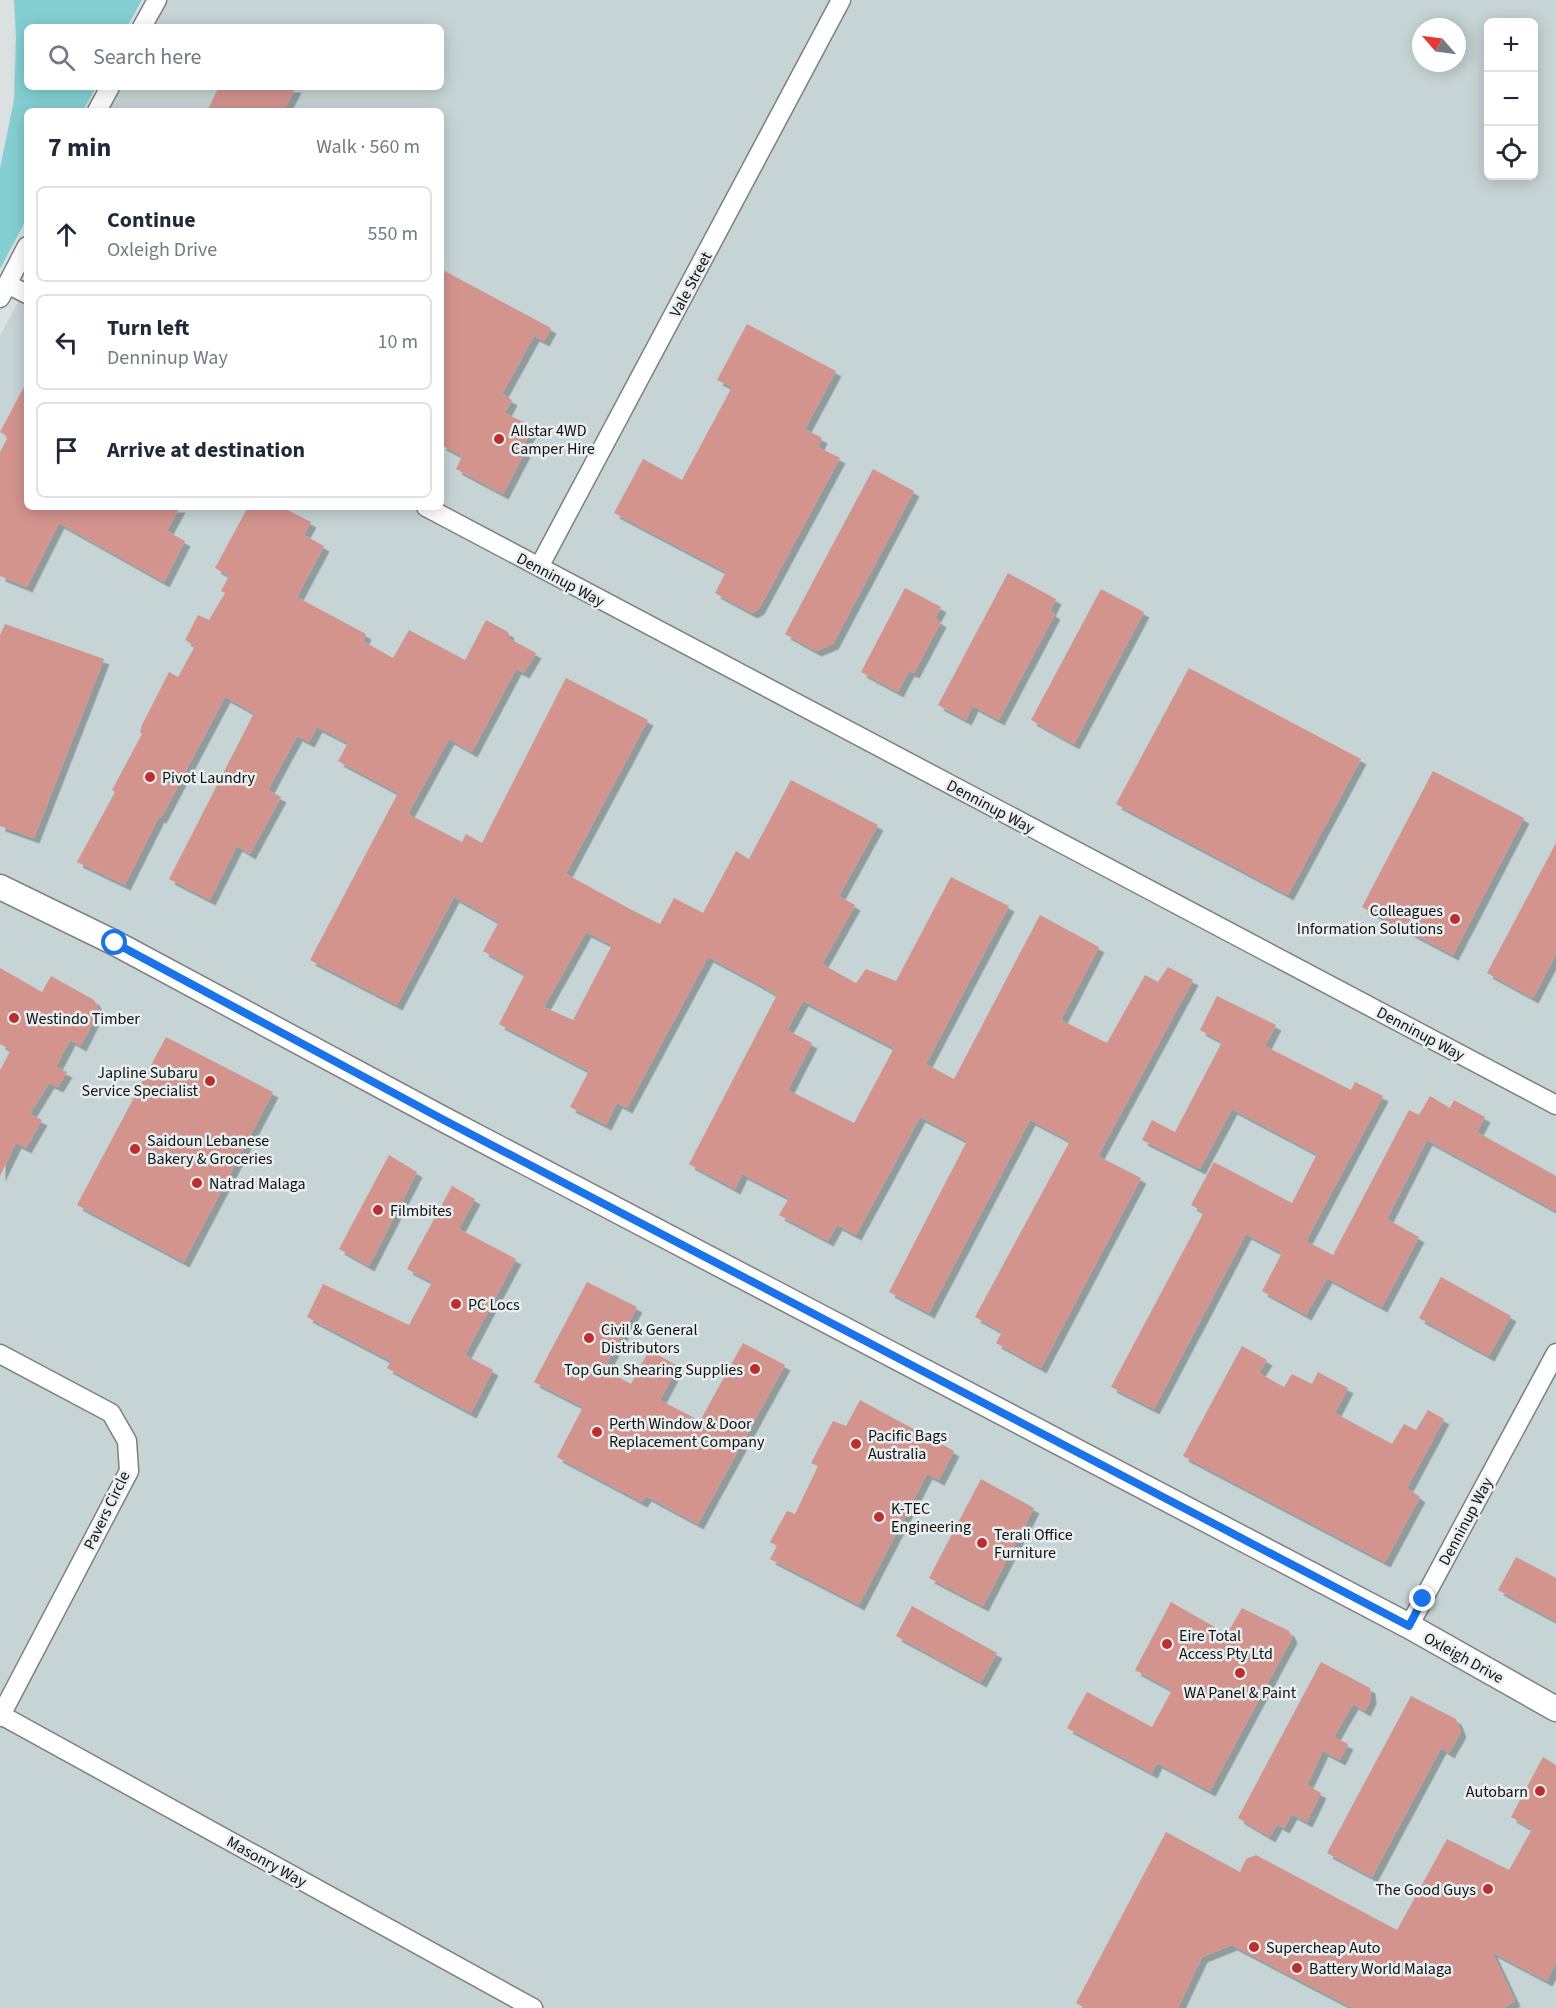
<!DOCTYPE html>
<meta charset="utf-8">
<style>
body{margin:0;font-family:"Source Sans 3",sans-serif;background:#f2f2f3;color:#1f2937}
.controls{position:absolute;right:18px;top:18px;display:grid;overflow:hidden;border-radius:9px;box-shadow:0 3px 15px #0003}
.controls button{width:54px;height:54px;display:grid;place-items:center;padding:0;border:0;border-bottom:2px solid #e0e1e3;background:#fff;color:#1f2937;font:30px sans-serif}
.compass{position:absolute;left:1412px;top:18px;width:54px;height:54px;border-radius:50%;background:#fff;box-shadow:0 3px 15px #0003;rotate:298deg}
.stop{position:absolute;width:18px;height:18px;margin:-14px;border:4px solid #1a73e8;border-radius:50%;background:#fff}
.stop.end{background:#1a73e8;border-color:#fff;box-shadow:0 2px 6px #0008}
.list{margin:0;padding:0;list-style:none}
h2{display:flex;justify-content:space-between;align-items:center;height:78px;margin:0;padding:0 24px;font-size:26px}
h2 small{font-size:20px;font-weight:400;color:#747a83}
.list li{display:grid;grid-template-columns:39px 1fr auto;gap:18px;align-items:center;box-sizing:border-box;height:96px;margin:0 12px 12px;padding:0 12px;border:2px solid #e0e1e3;border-radius:9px}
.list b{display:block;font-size:22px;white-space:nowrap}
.list p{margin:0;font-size:20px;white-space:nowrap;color:#747a83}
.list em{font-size:20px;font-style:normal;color:#747a83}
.icon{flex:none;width:33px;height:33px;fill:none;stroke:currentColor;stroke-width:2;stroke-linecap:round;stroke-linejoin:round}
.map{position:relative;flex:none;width:1556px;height:2008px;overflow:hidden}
.search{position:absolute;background:#fff;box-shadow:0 3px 15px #0003;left:24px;top:24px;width:420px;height:66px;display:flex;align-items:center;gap:15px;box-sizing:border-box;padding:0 21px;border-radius:9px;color:#747a83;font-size:22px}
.panel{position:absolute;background:#fff;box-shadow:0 3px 15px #0003;left:24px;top:108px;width:420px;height:402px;border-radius:9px}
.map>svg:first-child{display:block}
.built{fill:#c6d4d5;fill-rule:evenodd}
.green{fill:#84cfd2}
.building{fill:#d4948e;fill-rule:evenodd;filter:url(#shadow)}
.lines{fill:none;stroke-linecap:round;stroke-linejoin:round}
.minor-casing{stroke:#7d8181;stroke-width:21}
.tertiary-casing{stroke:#7d8181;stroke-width:27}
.minor{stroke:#fff;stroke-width:18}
.tertiary{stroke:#fff;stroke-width:24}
.route{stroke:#1a73e8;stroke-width:8}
.poi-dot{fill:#bd2e2f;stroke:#e9eeee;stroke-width:2}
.labels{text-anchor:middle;stroke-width:5;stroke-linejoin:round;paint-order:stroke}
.street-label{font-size:16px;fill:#101111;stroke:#e9eeee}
.poi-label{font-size:16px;fill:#101111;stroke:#e9eeee;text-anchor:start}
</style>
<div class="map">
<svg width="1556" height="2008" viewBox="0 0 1556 2008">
<defs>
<filter id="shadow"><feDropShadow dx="5.5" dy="5.5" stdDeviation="0" flood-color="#0004"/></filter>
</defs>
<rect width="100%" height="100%" fill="#dbe1e1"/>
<path class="built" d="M 150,0 L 1556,0 L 1556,2008 L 0,2008 L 0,336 L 27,285 L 27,507 L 441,507 L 441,111 L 104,111 L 113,87 L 441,87 L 441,27 L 138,27 ZM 1488,22 L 1534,22 L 1534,176 L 1488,176 ZM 1421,27 L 1457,27 L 1457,63 L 1421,63 Z"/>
<path class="green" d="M 14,0 L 142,0 L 127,27 L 27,27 L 27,87 L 96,87 L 83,111 L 27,111 L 27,218 L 0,269 L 0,168 L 14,100 L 16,38 Z"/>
<path class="building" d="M 219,87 L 296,87 L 284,111 L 207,111 Z
M 441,269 L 551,328 L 544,341 L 534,336 L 502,394 L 512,400 L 505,413 L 533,427 L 521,450 L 525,452 L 503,494 L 456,469 L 462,456 L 441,445 Z
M 747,324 L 836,371 L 805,429 L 822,438 L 818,447 L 840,458 L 759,609 L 752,613 L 715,593 L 726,572 L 614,513 L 643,459 L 682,480 L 732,387 L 717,380 Z
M 27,381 L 27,507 L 180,507 L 167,531 L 185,541 L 164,582 L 59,523 L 27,587 L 0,576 L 0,452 L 8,437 L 0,432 Z
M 873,469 L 914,491 L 833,644 L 816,651 L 785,634 Z
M 248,507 L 282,507 L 311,522 L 304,535 L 324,546 L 297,597 L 366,634 L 363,641 L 393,658 L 409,630 L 465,660 L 486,620 L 508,632 L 510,639 L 536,653 L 524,673 L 516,669 L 472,752 L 449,739 L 408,814 L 462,842 L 466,834 L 482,843 L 566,678 L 648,720 L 566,874 L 630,909 L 660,924 L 674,898 L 703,913 L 736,851 L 749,859 L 791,780 L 878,825 L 839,896 L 855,905 L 822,964 L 856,983 L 866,969 L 896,981 L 951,877 L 1009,906 L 926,1064 L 954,1079 L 1040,915 L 1099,947 L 1061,1020 L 1107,1043 L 1145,975 L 1158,982 L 1168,967 L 1193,980 L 1098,1156 L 1141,1178 L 1041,1368 L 996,1343 L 1002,1332 L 975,1317 L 1070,1141 L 1030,1120 L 929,1313 L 889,1292 L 967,1141 L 920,1117 L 856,1235 L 837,1225 L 828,1241 L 779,1215 L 789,1198 L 742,1174 L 735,1189 L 689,1164 L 777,995 L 751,980 L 708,957 L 627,1108 L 617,1103 L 606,1125 L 570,1107 L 589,1071 L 499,1024 L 525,974 L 483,951 L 499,922 L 454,897 L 397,1005 L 310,960 L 398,793 L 338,761 L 348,743 L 317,727 L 309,742 L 297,736 L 268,790 L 281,797 L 250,854 L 237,846 L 210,900 L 169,879 L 254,713 L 225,697 L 161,818 L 159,817 L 125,885 L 77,862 L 115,792 L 112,790 L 142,734 L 140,732 L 142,725 L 169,672 L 178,677 L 195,646 L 185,640 L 198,615 L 209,620 L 225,593 L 221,591 L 229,576 L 215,568 ZM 586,932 L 612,945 L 573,1020 L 544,1007 ZM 803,1001 L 894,1048 L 854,1123 L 788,1090 L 812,1043 L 787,1030 Z
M 1008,573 L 1056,599 L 1050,611 L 1055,614 L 999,720 L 973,706 L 966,720 L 938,705 Z
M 905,588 L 941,607 L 935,618 L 941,622 L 914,673 L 909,671 L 898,692 L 861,672 Z
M 1101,589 L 1144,612 L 1074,744 L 1031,720 Z
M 5,624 L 104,659 L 34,838 L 0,826 L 0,635 Z
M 1189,668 L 1361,759 L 1288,895 L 1116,804 Z
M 1433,771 L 1524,818 L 1453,955 L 1362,907 Z
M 1556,843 L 1556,954 L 1533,998 L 1487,973 Z
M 0,968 L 42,992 L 51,976 L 94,1000 L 99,1010 L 81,1046 L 70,1040 L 56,1067 L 67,1072 L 58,1087 L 49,1083 L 30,1114 L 42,1120 L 26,1148 L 16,1143 L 0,1176 L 0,1070 L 11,1050 L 0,1044 Z
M 1217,996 L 1276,1025 L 1265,1046 L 1351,1090 L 1355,1082 L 1383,1096 L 1306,1241 L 1333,1255 L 1409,1110 L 1419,1115 L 1430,1096 L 1450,1108 L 1454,1100 L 1485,1117 L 1477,1132 L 1556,1176 L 1556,1211 L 1427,1140 L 1387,1219 L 1419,1237 L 1382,1307 L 1327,1278 L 1306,1315 L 1262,1291 L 1282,1253 L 1246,1234 L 1154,1409 L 1111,1387 L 1204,1212 L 1191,1205 L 1214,1162 L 1292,1203 L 1317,1154 L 1232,1109 L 1200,1169 L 1142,1140 L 1152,1120 L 1175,1132 L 1222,1042 L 1200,1030 Z
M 166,1037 L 273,1092 L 184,1262 L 77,1205 Z
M 389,1155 L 417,1172 L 369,1266 L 339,1249 Z
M 452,1186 L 475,1199 L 459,1229 L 516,1259 L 465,1355 L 493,1370 L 471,1413 L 387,1368 L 391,1361 L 307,1317 L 323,1284 L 409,1325 L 432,1282 L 407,1269 Z
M 1441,1277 L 1511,1316 L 1489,1356 L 1419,1318 Z
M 587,1282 L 637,1307 L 604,1369 L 631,1384 L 649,1350 L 678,1366 L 660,1400 L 700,1421 L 743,1343 L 785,1365 L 698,1524 L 646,1496 L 642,1502 L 557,1457 L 583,1407 L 534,1382 Z
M 1242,1346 L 1267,1360 L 1259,1373 L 1284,1387 L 1292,1374 L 1312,1384 L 1318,1372 L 1348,1388 L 1335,1413 L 1392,1444 L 1404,1424 L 1416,1430 L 1428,1410 L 1444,1419 L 1407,1488 L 1420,1497 L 1385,1562 L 1183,1456 Z
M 860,1400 L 954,1451 L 939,1480 L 927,1474 L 859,1605 L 770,1559 L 777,1546 L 770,1542 L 787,1511 L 795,1514 L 818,1466 L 811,1463 L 833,1421 L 846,1426 Z
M 981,1479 L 1034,1508 L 983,1606 L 929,1578 Z
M 1516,1557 L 1556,1578 L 1556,1621 L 1498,1590 Z
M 1171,1602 L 1227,1634 L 1242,1608 L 1289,1631 L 1292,1638 L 1210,1791 L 1157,1763 L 1152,1773 L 1067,1728 L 1087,1692 L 1152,1727 L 1172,1690 L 1135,1670 Z
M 912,1606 L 997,1653 L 981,1682 L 896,1636 Z
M 1321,1662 L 1370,1688 L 1371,1699 L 1365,1711 L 1353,1704 L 1334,1737 L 1348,1744 L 1340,1760 L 1323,1751 L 1307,1785 L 1321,1793 L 1307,1822 L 1292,1814 L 1284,1828 L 1277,1824 L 1270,1837 L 1238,1818 Z
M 1411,1696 L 1456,1719 L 1461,1732 L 1449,1753 L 1441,1748 L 1372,1877 L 1327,1853 Z
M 1543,1757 L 1556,1765 L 1556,1963 L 1547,1981 L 1492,1952 L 1515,2001 L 1503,2008 L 1353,2008 L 1232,1945 L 1202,1957 L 1178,2008 L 1085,2008 L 1076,2003 L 1166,1832 L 1240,1872 L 1246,1859 L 1256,1855 L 1397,1930 L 1447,1839 L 1509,1870 L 1532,1829 L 1511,1817 Z"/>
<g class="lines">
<g class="minor-casing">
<path id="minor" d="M 142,27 L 157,0
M 97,111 L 110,87
M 7,284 L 27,294
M 0,298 L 27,246
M 426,507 L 1556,1105
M 539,567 L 841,0
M 0,1354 L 111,1413 L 127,1441 L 129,1471 L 0,1717
M 1409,1626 L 1556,1353
M 1,1715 L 533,2008"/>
</g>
<g class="tertiary-casing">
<path id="tertiary" d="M 0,887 L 115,943 L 443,1119 L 1409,1626 L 1556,1709"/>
</g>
<use href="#minor" class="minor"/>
<use href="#tertiary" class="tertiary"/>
</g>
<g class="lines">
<path class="route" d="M 115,943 L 442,1119 L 1409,1626 L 1423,1599"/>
</g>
<g class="poi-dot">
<circle cx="499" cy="439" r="6"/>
<circle cx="150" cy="777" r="6"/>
<circle cx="1455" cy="919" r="6"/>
<circle cx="14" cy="1018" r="6"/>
<circle cx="210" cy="1081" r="6"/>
<circle cx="135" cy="1149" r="6"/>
<circle cx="197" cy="1183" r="6"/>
<circle cx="378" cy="1210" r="6"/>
<circle cx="456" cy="1304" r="6"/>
<circle cx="589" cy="1338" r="6"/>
<circle cx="755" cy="1369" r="6"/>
<circle cx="597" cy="1432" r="6"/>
<circle cx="856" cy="1444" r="6"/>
<circle cx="879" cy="1517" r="6"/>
<circle cx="982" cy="1543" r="6"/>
<circle cx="1167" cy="1644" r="6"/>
<circle cx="1240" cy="1673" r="6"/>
<circle cx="1540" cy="1791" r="6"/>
<circle cx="1488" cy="1889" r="6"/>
<circle cx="1254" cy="1947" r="6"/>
<circle cx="1297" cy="1968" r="6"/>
</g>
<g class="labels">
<g class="street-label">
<text transform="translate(690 284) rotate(-62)" y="6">Vale Street</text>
<text transform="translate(561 579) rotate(28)" y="6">Denninup Way</text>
<text transform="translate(991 806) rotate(28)" y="6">Denninup Way</text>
<text transform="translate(1421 1033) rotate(28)" y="6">Denninup Way</text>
<text transform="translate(106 1510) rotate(-64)" y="6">Pavers Circle</text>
<text transform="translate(1465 1521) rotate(-62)" y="6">Denninup Way</text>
<text transform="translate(1464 1657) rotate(29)" y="6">Oxleigh Drive</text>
<text transform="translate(267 1861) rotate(29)" y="6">Masonry Way</text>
</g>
<g class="poi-label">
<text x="511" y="436">Allstar 4WD<tspan x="511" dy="18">Camper Hire</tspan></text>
<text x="162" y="783">Pivot Laundry</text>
<text x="1443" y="916" text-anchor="end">Colleagues<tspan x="1443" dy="18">Information Solutions</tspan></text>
<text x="26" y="1024">Westindo Timber</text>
<text x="198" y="1078" text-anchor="end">Japline Subaru<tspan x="198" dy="18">Service Specialist</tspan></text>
<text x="147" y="1146">Saidoun Lebanese<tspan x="147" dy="18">Bakery &amp; Groceries</tspan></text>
<text x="209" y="1189">Natrad Malaga</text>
<text x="390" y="1216">Filmbites</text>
<text x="468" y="1310">PC Locs</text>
<text x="601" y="1335">Civil &amp; General<tspan x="601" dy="18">Distributors</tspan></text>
<text x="743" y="1375" text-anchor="end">Top Gun Shearing Supplies</text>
<text x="609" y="1429">Perth Window &amp; Door<tspan x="609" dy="18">Replacement Company</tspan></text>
<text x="868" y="1441">Pacific Bags<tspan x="868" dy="18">Australia</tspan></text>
<text x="891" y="1514">K-TEC<tspan x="891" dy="18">Engineering</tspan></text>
<text x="994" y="1540">Terali Office<tspan x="994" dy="18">Furniture</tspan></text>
<text x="1179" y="1641">Eire Total<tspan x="1179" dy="18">Access Pty Ltd</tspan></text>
<text x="1240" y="1698" text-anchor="middle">WA Panel &amp; Paint</text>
<text x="1528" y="1797" text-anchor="end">Autobarn</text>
<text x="1476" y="1895" text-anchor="end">The Good Guys</text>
<text x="1266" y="1953">Supercheap Auto</text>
<text x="1309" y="1974">Battery World Malaga</text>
</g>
</g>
</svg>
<div class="controls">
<button>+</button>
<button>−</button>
<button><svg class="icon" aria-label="locate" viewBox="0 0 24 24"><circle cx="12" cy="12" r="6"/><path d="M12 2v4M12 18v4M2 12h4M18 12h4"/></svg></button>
</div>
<svg class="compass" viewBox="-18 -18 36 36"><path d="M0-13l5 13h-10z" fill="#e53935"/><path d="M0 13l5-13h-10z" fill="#747a83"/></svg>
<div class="stop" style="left:115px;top:943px"></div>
<div class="stop end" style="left:1423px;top:1599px"></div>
<div class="search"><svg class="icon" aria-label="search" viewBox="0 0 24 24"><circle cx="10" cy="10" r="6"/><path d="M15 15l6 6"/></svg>Search here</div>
<section class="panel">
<h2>7 min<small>Walk · 560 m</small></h2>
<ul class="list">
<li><svg class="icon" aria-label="ahead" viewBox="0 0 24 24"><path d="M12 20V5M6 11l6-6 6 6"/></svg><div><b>Continue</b><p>Oxleigh Drive</p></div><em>550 m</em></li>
<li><svg class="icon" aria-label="left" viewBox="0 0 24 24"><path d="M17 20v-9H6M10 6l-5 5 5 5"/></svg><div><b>Turn left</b><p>Denninup Way</p></div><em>10 m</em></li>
<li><svg class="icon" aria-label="arrive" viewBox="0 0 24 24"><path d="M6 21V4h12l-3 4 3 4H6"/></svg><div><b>Arrive at destination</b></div></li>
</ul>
</section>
</div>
